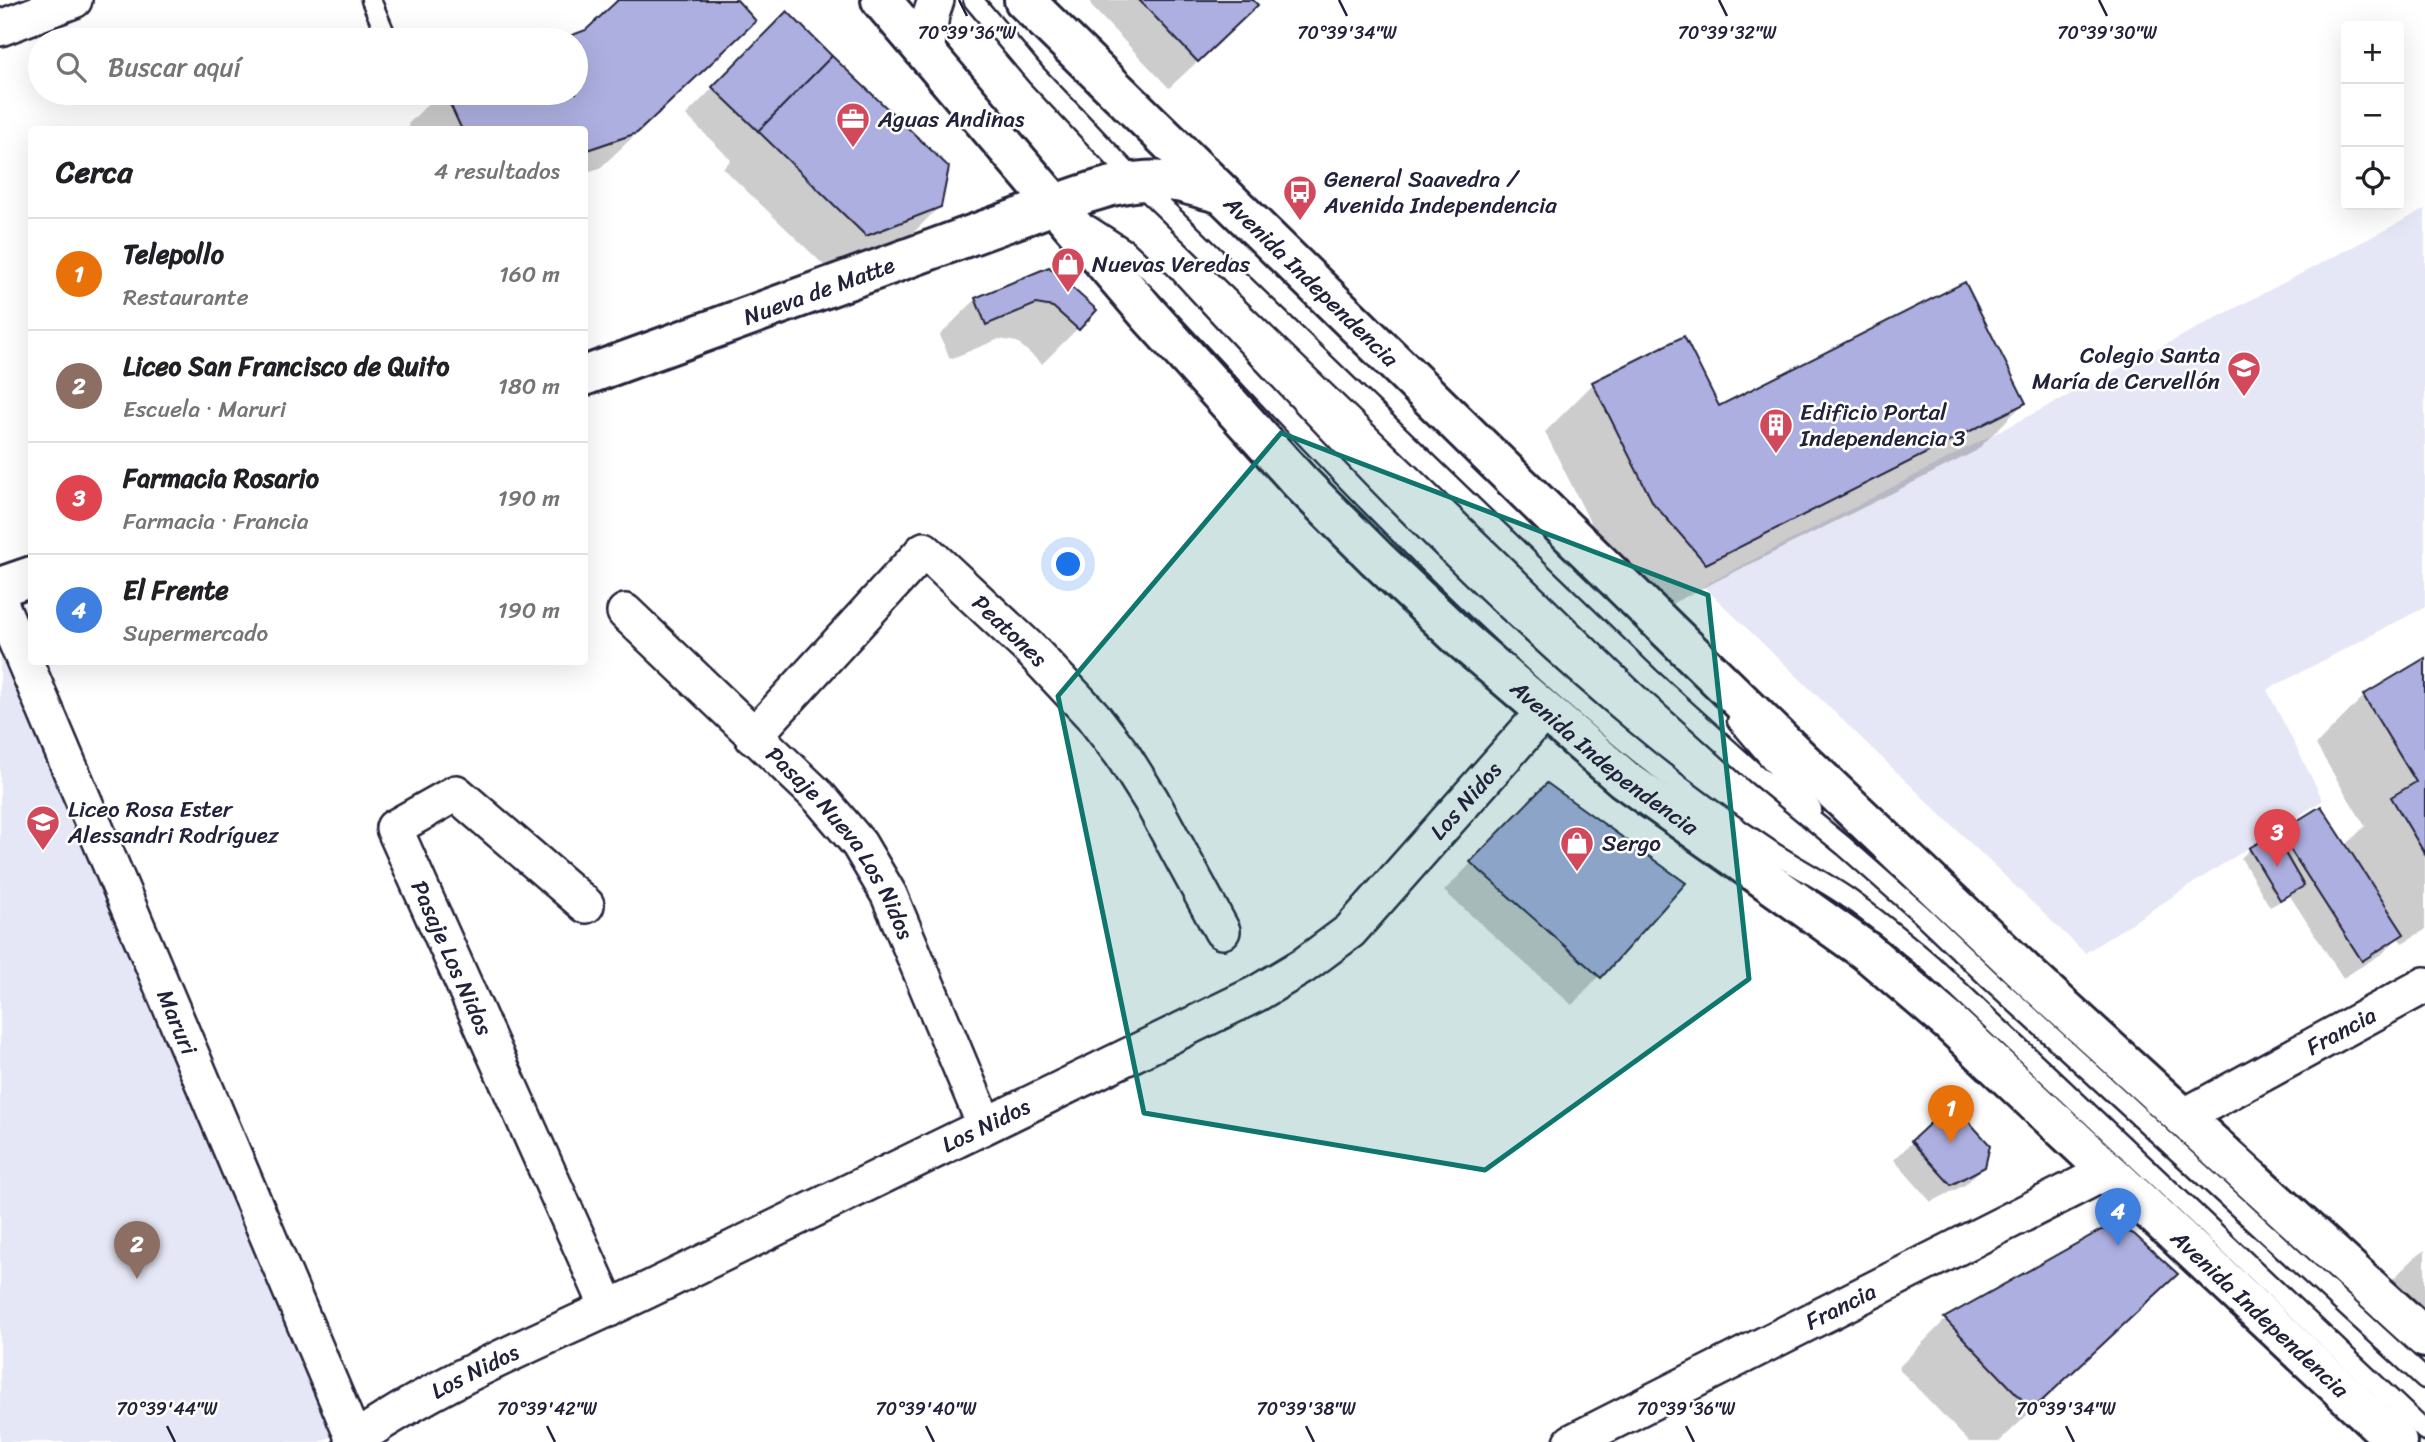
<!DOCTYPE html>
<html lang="es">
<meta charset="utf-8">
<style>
body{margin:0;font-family:Sriracha,sans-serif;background:#f6f6f6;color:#202124}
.controls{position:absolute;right:21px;top:21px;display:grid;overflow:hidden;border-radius:7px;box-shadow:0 7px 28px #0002}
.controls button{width:63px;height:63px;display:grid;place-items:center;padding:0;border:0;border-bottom:2px solid #e0e0e0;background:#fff;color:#202124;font:35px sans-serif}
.you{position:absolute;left:1069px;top:565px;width:24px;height:24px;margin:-18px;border:5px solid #fff;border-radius:50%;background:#1a73e8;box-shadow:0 0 0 10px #1a73e833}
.badge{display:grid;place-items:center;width:46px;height:46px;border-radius:50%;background:#0f766e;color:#fff;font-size:23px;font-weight:700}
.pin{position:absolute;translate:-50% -58px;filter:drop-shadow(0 2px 4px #0008)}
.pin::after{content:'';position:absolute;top:37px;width:24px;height:21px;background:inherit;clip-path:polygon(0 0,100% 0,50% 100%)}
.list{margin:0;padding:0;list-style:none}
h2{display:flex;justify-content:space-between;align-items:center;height:91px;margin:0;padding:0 28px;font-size:30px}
h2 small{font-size:23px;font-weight:400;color:#757577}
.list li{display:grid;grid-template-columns:46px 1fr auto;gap:21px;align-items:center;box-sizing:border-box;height:112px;padding:0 28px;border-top:2px solid #e0e0e0}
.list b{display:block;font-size:26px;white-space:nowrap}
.list p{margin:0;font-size:23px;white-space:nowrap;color:#757577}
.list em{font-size:23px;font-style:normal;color:#757577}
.icon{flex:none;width:38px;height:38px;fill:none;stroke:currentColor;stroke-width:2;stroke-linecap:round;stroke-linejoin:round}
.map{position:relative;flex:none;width:2425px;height:1442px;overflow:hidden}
.search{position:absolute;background:#fff;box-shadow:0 7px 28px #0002;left:28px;top:28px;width:560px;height:77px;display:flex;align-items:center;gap:18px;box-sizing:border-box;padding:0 24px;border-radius:38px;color:#757577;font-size:26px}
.panel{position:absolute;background:#fff;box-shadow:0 7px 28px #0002;left:28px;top:126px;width:560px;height:539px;border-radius:7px}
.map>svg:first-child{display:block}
.built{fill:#e6e7f6}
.shadow{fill:#0003}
.building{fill:#adafe0;stroke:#22223b;stroke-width:2}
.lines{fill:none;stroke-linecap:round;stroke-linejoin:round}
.lane-casing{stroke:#22223b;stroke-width:23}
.street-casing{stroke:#22223b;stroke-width:40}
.secondary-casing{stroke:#22223b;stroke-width:44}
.primary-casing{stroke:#22223b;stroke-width:44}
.lane{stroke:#fff;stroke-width:18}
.street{stroke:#fff;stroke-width:35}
.secondary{stroke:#fff;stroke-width:38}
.primary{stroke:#fff;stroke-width:38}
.marked{fill:#0f766e;fill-opacity:0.2;stroke:#0f766e;stroke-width:5;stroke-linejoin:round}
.ticks{fill:none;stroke:#22223b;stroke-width:2.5}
.labels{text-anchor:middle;stroke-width:5;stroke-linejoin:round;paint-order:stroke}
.poi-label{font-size:23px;fill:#22223b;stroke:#fff;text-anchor:start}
.street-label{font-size:23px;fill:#22223b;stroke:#fff}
.ticks-label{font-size:18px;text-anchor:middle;fill:#22223b;stroke:#fff;stroke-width:5;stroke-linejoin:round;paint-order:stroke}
</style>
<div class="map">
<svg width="2425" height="1442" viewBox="0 0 2425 1442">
<rect width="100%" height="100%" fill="#fff"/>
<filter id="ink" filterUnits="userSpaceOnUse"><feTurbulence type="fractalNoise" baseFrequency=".0143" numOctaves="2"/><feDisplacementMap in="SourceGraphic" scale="14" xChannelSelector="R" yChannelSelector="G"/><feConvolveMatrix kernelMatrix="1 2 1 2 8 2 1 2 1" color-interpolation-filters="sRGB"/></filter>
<g filter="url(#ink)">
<path class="built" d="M 2425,209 L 2425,607 L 2267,690 L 2323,800 L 2085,953 L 1703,586 Z
M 0,657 L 342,1432 L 319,1442 L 0,1442 Z"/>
<path class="shadow" d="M 621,0 L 735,0 L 718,57 L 600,168 L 584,173 L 584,130 L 410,130 L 408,124 L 439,93 L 576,93 L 576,40 L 564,40 L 587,31 Z
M 1091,0 L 1251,0 L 1228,33 L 1169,88 L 1091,6 Z
M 787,14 L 940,206 L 904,242 L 830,271 L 723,168 L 731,160 L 686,115 Z
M 1049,269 L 1095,311 L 1042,364 L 1017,342 L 999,339 L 950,359 L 940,335 L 976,299 Z
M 1683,338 L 1718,409 L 2024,403 L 1976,451 L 1657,611 L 1605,552 L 1545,432 L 1593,384 Z
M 2425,660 L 2425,930 L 2402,943 L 2398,937 L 2383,953 L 2343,978 L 2290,896 L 2270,907 L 2241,858 L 2250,849 L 2275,839 L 2280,834 L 2345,846 L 2365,826 L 2316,745 L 2364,696 Z
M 1520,813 L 1684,884 L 1572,1005 L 1444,891 Z
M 1912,1142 L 1984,1166 L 1965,1185 L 1931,1202 L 1894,1160 Z
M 2101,1231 L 2175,1274 L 1999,1442 L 1969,1442 L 1898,1368 L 1945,1320 Z
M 2425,1250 L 2425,1314 L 2389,1283 L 2416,1256 Z"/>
<path class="building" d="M 618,0 L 737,0 L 756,21 L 637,133 L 584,151 L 584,130 L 462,130 L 445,93 L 576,93 L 576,40 L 559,40 L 586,30 Z
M 1139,0 L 1253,0 L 1258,5 L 1198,62 Z
M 787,11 L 832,56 L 758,131 L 712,87 Z
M 832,56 L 949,167 L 941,207 L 866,236 L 758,131 Z
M 1049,267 L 1097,310 L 1079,330 L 1053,307 L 1036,304 L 986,325 L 975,298 Z
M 1965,282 L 2026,403 L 1706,564 L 1653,503 L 1592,382 L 1684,336 L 1719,406 Z
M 2425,658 L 2425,854 L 2391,797 L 2416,782 L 2363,695 Z
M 1547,783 L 1686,883 L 1601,978 L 1470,862 Z
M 2321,806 L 2404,934 L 2362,961 L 2279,832 Z
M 2274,834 L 2304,886 L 2280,900 L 2249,848 Z
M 1952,1103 L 1990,1145 L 1985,1167 L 1951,1185 L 1911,1141 Z
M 2119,1228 L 2134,1234 L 2178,1274 L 2032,1410 L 1944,1318 L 2101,1230 Z"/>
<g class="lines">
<g class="lane-casing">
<path id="lane" d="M 371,0 L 388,40
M 973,0 L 1036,75 L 1137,182 L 1650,678 L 1755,773 L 1844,846 L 1921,914 L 1988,978 L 2425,1379
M 1090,226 L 1127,250 L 1161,282 C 1308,441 1456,601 1623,740 C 1672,781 1723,819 1776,854 C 1800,869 1825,882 1848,898 C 1877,919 1904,941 1931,964 L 2425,1431
M 1737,721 L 1812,809"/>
</g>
<g class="street-casing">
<g id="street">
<path d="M 0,28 L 74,0"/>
<path d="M 926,53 L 931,15 L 936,0"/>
<path id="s1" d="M 0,603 L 355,1442"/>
<path id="s2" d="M 625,612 L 819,797 L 859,844 L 889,895 L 985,1125"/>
<path id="s3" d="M 753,737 L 924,550 L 1032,651 L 1092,715 L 1122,754 L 1151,800 L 1222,931"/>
<path id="s4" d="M 586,905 L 456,793 L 394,828 L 609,1309"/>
<path id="s5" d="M 2183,1117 L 2425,985"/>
<path id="s6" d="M 352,1442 C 447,1375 559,1334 662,1283 C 860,1186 1058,1090 1256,994 L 1303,966 L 1350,931 L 1544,712"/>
<path id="s7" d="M 1572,1442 L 2108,1171"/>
</g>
</g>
<g class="secondary-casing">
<g id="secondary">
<path id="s8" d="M 584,376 L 1054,205"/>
<path d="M 0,587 L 32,576"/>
</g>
</g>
<g class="primary-casing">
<g id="primary">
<path id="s9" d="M 881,0 L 1149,315 L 1300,482 L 1376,558 L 1459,637 L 1624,779 L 1866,951 L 1948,1021 L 2397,1442"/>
<path id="s10" d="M 1024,0 L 1800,759 L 2032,979 L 2425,1338"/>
<path d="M 1054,205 C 1094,190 1139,174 1182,183 C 1194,186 1207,190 1219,193"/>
</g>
</g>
<use href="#lane" class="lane"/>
<use href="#street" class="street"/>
<use href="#secondary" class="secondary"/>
<use href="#primary" class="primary"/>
</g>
</g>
<path class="marked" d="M 1281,433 L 1708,595 L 1749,979 L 1485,1170 L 1144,1113 L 1058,696 Z"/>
<path class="ticks" d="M 959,0 L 967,16M 1339,0 L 1347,16M 1719,0 L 1727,16M 2099,0 L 2107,16M 167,1426 L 175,1442M 547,1426 L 555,1442M 926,1426 L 934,1442M 1306,1426 L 1314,1442M 1686,1426 L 1694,1442M 2066,1426 L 2074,1442"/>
<defs>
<g id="office-pin" transform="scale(1.75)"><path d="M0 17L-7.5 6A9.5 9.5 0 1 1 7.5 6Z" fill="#d1495b" stroke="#fff"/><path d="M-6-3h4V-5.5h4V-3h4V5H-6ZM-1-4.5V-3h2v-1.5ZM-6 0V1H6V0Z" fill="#fff"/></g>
<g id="bus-pin" transform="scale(1.75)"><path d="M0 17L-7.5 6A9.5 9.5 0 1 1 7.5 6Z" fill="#d1495b" stroke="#fff"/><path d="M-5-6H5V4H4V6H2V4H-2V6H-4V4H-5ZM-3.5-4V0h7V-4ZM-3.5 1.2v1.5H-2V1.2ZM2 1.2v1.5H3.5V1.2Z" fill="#fff"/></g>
<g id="shop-pin" transform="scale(1.75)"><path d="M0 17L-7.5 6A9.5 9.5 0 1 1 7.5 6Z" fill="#d1495b" stroke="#fff"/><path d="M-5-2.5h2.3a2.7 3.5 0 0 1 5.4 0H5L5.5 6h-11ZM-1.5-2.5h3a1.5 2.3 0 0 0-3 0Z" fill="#fff"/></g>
<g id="school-pin" transform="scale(1.75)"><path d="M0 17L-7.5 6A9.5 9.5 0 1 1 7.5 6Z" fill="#d1495b" stroke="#fff"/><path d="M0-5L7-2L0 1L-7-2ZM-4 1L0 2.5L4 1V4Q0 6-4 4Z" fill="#fff"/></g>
<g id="building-pin" transform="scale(1.75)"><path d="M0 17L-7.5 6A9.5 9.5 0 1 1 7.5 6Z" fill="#d1495b" stroke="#fff"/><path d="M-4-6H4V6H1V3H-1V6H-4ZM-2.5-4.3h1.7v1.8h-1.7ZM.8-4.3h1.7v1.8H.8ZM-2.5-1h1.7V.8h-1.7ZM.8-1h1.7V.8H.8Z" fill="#fff"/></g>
</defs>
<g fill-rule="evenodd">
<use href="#office-pin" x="853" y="119"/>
<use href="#bus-pin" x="1300" y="192"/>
<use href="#shop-pin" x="1068" y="264"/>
<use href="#school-pin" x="2244" y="368"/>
<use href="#building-pin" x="1776" y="425"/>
<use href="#school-pin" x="43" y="822"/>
<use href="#shop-pin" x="1577" y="843"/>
</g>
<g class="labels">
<g class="poi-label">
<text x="878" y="127">Aguas Andinas</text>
<text x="1324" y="187">General Saavedra /<tspan x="1324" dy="26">Avenida Independencia</tspan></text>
<text x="1092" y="272">Nuevas Veredas</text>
<text x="2220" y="363" text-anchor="end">Colegio Santa<tspan x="2220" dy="26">María de Cervellón</tspan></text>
<text x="1800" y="420">Edificio Portal<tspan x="1800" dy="26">Independencia 3</tspan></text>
<text x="68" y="817">Liceo Rosa Ester<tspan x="68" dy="26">Alessandri Rodríguez</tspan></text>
<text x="1602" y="851">Sergo</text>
</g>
<g class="street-label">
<text dy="8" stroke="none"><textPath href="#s10" startOffset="402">Avenida Independencia</textPath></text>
<text dy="8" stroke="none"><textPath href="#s8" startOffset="250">Nueva de Matte</textPath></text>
<text dy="8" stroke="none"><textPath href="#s3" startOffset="371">Peatones</textPath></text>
<text dy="8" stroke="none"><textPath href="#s9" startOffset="1050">Avenida Independencia</textPath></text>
<text dy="8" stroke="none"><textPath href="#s6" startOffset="1297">Los Nidos</textPath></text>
<text dy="8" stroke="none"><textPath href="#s2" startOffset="318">Pasaje Nueva Los Nidos</textPath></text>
<text dy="8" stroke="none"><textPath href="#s4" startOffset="385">Pasaje Los Nidos</textPath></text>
<text dy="8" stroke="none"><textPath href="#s1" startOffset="455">Maruri</textPath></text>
<text dy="8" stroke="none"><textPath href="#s5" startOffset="180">Francia</textPath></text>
<text dy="8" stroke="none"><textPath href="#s6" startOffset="709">Los Nidos</textPath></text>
<text dy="8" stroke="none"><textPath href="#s7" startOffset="301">Francia</textPath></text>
<text dy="8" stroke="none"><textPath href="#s9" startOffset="1911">Avenida Independencia</textPath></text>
<text dy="8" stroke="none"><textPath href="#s6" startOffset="142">Los Nidos</textPath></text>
</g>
</g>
<g class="ticks-label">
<text x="967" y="39">70°39'36"W</text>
<text x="1347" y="39">70°39'34"W</text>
<text x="1727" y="39">70°39'32"W</text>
<text x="2107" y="39">70°39'30"W</text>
<text x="167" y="1415">70°39'44"W</text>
<text x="547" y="1415">70°39'42"W</text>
<text x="926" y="1415">70°39'40"W</text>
<text x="1306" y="1415">70°39'38"W</text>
<text x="1686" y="1415">70°39'36"W</text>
<text x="2066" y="1415">70°39'34"W</text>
</g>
</svg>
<div class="controls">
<button>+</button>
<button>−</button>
<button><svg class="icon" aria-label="locate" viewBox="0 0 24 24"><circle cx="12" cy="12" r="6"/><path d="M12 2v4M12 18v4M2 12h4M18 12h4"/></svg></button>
</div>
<div class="you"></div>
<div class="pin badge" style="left:1951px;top:1143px;background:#e8710a">1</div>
<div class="pin badge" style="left:137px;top:1279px;background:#8d6e63">2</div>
<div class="pin badge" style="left:2277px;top:867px;background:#e0444e">3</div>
<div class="pin badge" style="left:2118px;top:1246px;background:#3f7fe0">4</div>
<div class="search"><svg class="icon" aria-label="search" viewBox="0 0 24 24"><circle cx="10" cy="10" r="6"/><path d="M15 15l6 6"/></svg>Buscar aquí</div>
<section class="panel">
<h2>Cerca<small>4 resultados</small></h2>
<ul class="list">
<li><span class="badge" style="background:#e8710a">1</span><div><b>Telepollo</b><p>Restaurante</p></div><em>160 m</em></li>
<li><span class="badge" style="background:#8d6e63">2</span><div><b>Liceo San Francisco de Quito</b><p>Escuela · Maruri</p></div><em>180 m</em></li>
<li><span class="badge" style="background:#e0444e">3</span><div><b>Farmacia Rosario</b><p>Farmacia · Francia</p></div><em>190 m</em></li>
<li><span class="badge" style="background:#3f7fe0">4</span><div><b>El Frente</b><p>Supermercado</p></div><em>190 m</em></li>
</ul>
</section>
</div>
